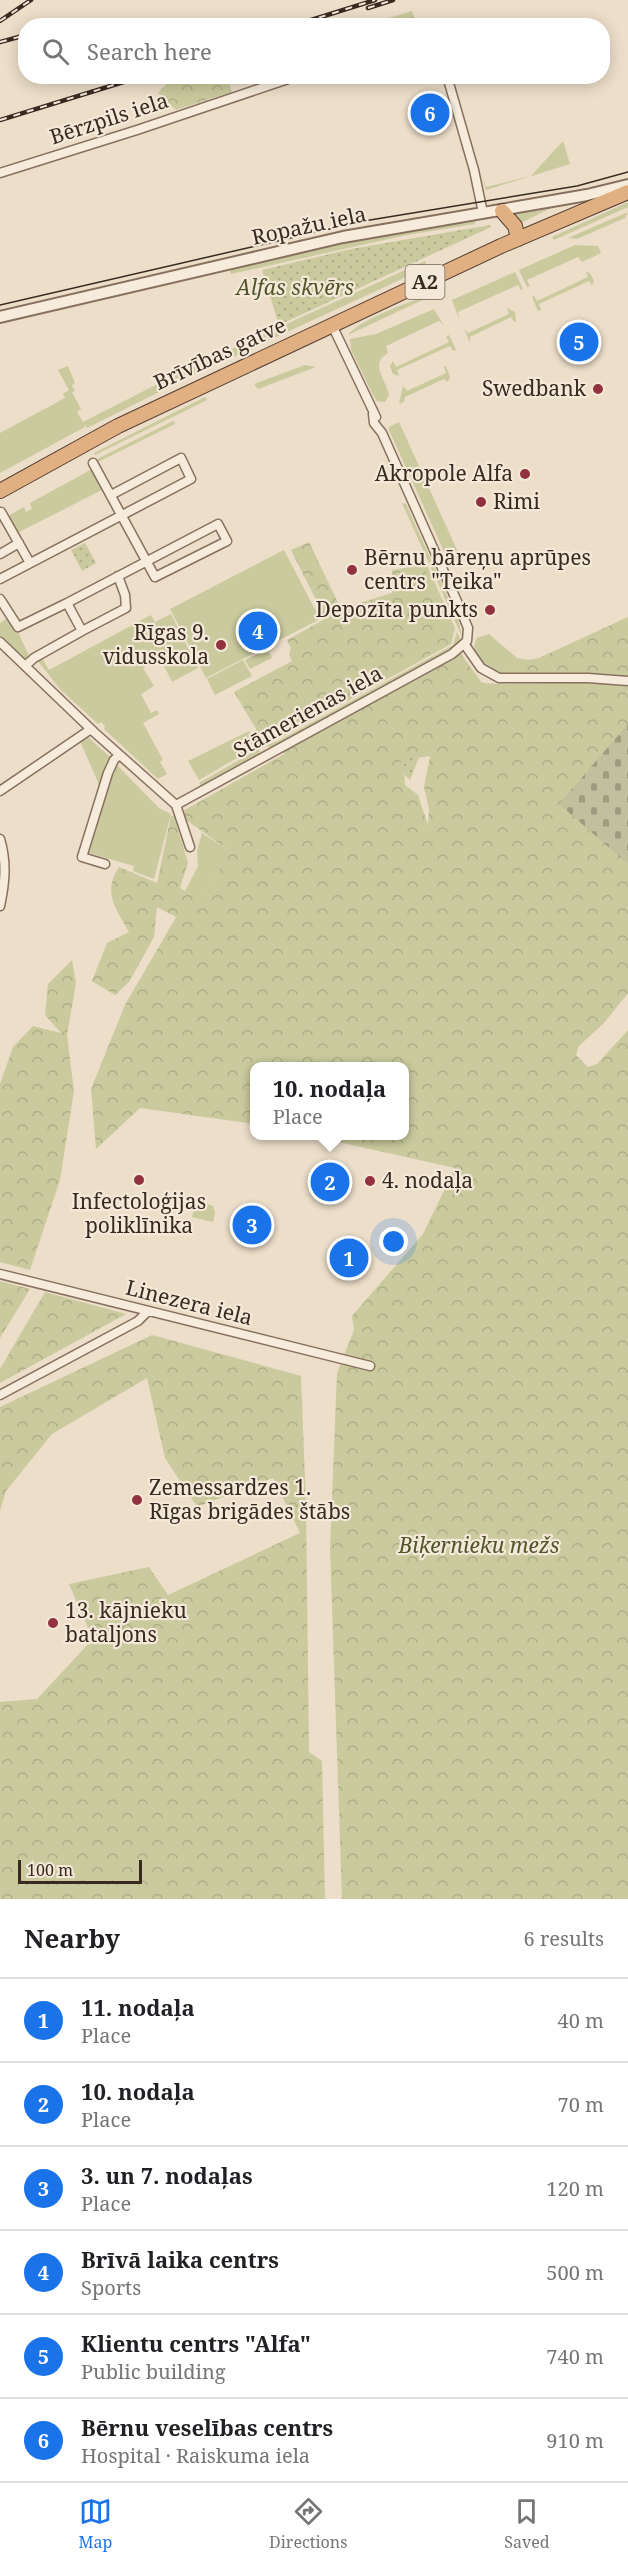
<!DOCTYPE html>
<meta charset="utf-8">
<style>
body{margin:0;font-family:"Noto Serif",serif;background:#f6f6f6;color:#202124}
.scale{position:absolute;left:18px;bottom:15px;width:124px;box-sizing:border-box;padding-left:6px;border:3px solid #392a21;border-top:0;font-size:16px;line-height:21px;white-space:nowrap;color:#392a21;-webkit-text-stroke:4px #f4e9d9;paint-order:stroke}
.you{position:absolute;left:394px;top:1242px;width:21px;height:21px;margin:-15px;border:4px solid #fff;border-radius:50%;background:#1a73e8;box-shadow:0 0 0 9px #1a73e833}
.badge{display:grid;place-items:center;width:39px;height:39px;border-radius:50%;background:#1a73e8;color:#fff;font-size:20px;font-weight:700}
.pin{position:absolute;translate:-50% -50%;border:3px solid #fff;box-shadow:0 2px 6px #0006}
.popup{position:absolute;left:250px;top:1062px;width:159px;height:78px;box-sizing:border-box;display:grid;place-content:center;border-radius:12px;background:#fff;filter:drop-shadow(0 2px 4px #0005);font-size:20px;white-space:nowrap;color:#757577}
.popup b{font-size:22px;color:#202124}
.popup::after{content:'';position:absolute;left:50%;top:100%;margin-left:-12px;border:12px solid transparent;border-top-color:#fff}
.list{margin:0;padding:0;list-style:none}
h2{display:flex;justify-content:space-between;align-items:center;height:78px;margin:0;padding:0 24px;font-size:26px}
h2 small{font-size:20px;font-weight:400;color:#757577}
.list li{display:grid;grid-template-columns:39px 1fr auto;gap:18px;align-items:center;box-sizing:border-box;height:84px;padding:0 24px;border-top:2px solid #e0e0e0}
.list b{display:block;font-size:22px;white-space:nowrap}
.list p{margin:0;font-size:20px;white-space:nowrap;color:#757577}
.list em{font-size:20px;font-style:normal;color:#757577}
.icon{flex:none;width:33px;height:33px;fill:none;stroke:currentColor;stroke-width:2;stroke-linecap:round;stroke-linejoin:round}
.map{position:relative;flex:none;width:628px;height:1899px;overflow:hidden}
.search{position:absolute;background:#fff;box-shadow:0 3px 15px #0003;left:18px;right:18px;top:18px;height:66px;display:flex;align-items:center;gap:15px;box-sizing:border-box;padding:0 21px;border-radius:24px;color:#757577;font-size:22px}
.sheet{height:582px;background:#fff}
nav{display:flex;justify-content:space-around;align-items:center;box-sizing:border-box;height:84px;border-top:2px solid #e0e0e0;background:#fff;font-size:16px;color:#757577}
nav a{display:grid;justify-items:center;gap:3px}
nav .on{color:#1a73e8}
.map>svg:first-child{display:block}
.grass{fill:#caca9e}
.forest{fill:url(#forest-crowns);fill-rule:evenodd}
.cemetery{fill:url(#cemetery-stones)}
.park{fill:url(#park-dots)}
.lines{fill:none;stroke-linecap:round;stroke-linejoin:round}
.minor-casing{stroke:#88705f;stroke-width:11}
.tertiary-casing{stroke:#88705f;stroke-width:14}
.trunk-casing{stroke:#563f33;stroke-width:16}
.minor{stroke:#f7ecdc;stroke-width:8}
.tertiary{stroke:#f7ecdc;stroke-width:10}
.trunk{stroke:#e0b083;stroke-width:14}
.tram{stroke:#392a21;stroke-width:1.5}
.rail-casing{stroke:#392a21;stroke-width:4.5}
.rail{stroke:#f4e9d9;stroke-width:2;stroke-dasharray:7;stroke-linecap:butt}
.poi-dot{fill:#93323f;stroke:#f4e9d9;stroke-width:2}
.labels{text-anchor:middle;stroke-width:4.5;stroke-linejoin:round;paint-order:stroke}
.shield{fill:#f4e9d9;stroke:#716358;stroke-width:1.5}
.shield-label{font-size:20px;font-weight:bold;fill:#392a21}
.street-label{font-size:21px;fill:#392a21;stroke:#f4e9d9}
.park-label{font-size:21px;font-style:italic;fill:#4f5429;stroke:#f4e9d9}
.poi-label{font-size:21px;fill:#392a21;stroke:#f4e9d9;text-anchor:start}
</style>
<div class="map">
<svg width="628" height="1899" viewBox="0 0 628 1899">
<defs>
<pattern id="forest-crowns" width="20" height="18" patternUnits="userSpaceOnUse" patternTransform="scale(1.5)"><rect width="20" height="18" fill="#caca9e"/><path d="M2 6a3 3 0 1 1 6 0M12 15a3 3 0 1 1 6 0" fill="none" stroke="#aeae88"/></pattern>
<pattern id="cemetery-stones" width="16" height="16" patternUnits="userSpaceOnUse" patternTransform="scale(1.5)"><rect width="16" height="16" fill="#c0c09c"/><path d="M2 7V4a2 2 0 0 1 4 0v3zM10 15v-3a2 2 0 0 1 4 0v3z" fill="#9d9c7f"/></pattern>
<pattern id="park-dots" width="8" height="8" patternUnits="userSpaceOnUse" patternTransform="scale(1.5)"><rect width="8" height="8" fill="#caca9e"/><path d="M2 2h.1M6 6h.1" fill="none" stroke="#aeae88" stroke-width="1.8" stroke-linecap="round"/></pattern>
</defs>
<rect width="100%" height="100%" fill="#ecdec9"/>
<path class="grass" d="M 563,141 L 570,164 L 486,190 L 481,172 L 486,187 L 531,176 Z
M 628,202 L 628,207 L 554,240 L 552,237 Z
M 553,207 L 521,223 L 512,212 Z
M 628,212 L 625,218 L 577,239 L 568,238 Z
M 475,219 L 475,224 L 407,235 L 231,274 L 230,272 L 232,268 L 370,237 Z
M 575,245 L 598,246 L 601,253 L 582,262 L 578,257 L 527,280 L 530,286 L 527,287 L 519,270 Z
M 425,261 L 426,264 L 402,279 L 181,381 L 87,428 L 84,423 L 85,427 L 0,473 L 0,433 L 65,398 L 63,394 L 69,390 L 58,370 L 68,366 L 75,383 L 72,385 L 75,391 L 72,392 L 81,409 L 77,412 L 83,422 L 179,373 Z
M 515,272 L 523,289 L 521,290 L 518,285 L 458,312 L 459,319 L 452,300 Z
M 586,272 L 590,273 L 594,281 L 592,286 L 589,281 L 539,304 L 541,310 L 538,311 L 532,297 L 534,296 L 537,301 L 588,277 Z
M 433,295 L 348,335 C 359,320 414,299 433,295 Z
M 507,308 L 515,312 L 516,321 L 514,322 L 511,317 L 470,337 L 470,343 L 464,328 L 468,333 L 509,314 Z
M 434,309 L 444,326 L 439,321 L 386,346 L 388,353 C 369,364 386,379 389,395 L 385,402 L 377,401 L 373,395 L 351,350 L 350,339 L 376,334 Z
M 449,335 L 456,350 L 453,351 L 450,346 L 397,370 L 399,376 L 393,374 L 390,366 L 393,361 L 396,367 L 449,342 L 446,336 Z
M 305,365 L 316,367 L 258,389 L 254,384 Z
M 446,366 L 450,377 L 448,382 L 444,379 L 405,397 L 404,402 L 399,404 L 403,386 L 407,391 L 446,373 L 444,367 Z
M 205,397 L 207,400 L 95,455 L 94,453 Z
M 173,421 L 175,424 L 98,462 L 97,459 Z
M 399,422 L 462,561 L 451,567 L 389,430 L 389,427 Z
M 94,468 L 104,489 L 17,533 L 8,516 L 24,507 L 26,512 L 32,509 L 30,503 Z
M 402,503 L 406,504 L 459,622 L 462,637 Z
M 284,550 L 320,619 L 206,678 L 170,609 Z
M 426,563 L 455,628 L 451,644 L 280,738 L 263,743 L 255,727 L 362,679 L 452,627 L 423,565 Z
M 171,614 L 198,668 L 172,682 L 160,658 L 143,668 L 154,686 L 141,694 L 151,713 L 157,710 L 159,714 L 143,723 L 163,760 L 160,762 L 167,774 L 158,779 L 104,729 L 105,726 L 101,722 L 98,724 L 60,689 L 37,660 L 42,658 L 49,670 L 151,615 L 155,622 Z
M 7,618 L 16,633 L 18,632 L 30,658 L 22,658 L 0,637 L 0,623 Z
M 457,632 L 461,640 L 453,649 L 271,747 L 264,746 L 280,740 L 453,645 Z
M 489,634 L 517,658 L 510,675 C 491,672 466,661 477,638 Z
M 267,649 L 272,658 L 250,669 L 245,660 Z
M 243,660 L 252,676 L 215,695 L 207,679 Z
M 249,731 L 259,745 L 199,780 L 188,761 Z
M 86,735 L 111,758 L 100,787 L 80,741 Z
M 260,748 L 259,754 L 201,786 L 199,783 Z
M 116,764 L 159,808 L 171,814 L 154,879 L 133,871 L 134,866 L 89,853 Z
M 202,833 L 231,852 L 199,901 L 185,891 L 198,866 L 197,851 Z
M 200,1201 L 213,1206 L 215,1213 L 213,1222 L 192,1217 L 195,1206 Z"/>
<path class="forest" d="M 412,11 L 416,22 L 402,25 L 366,25 Z
M 178,77 L 227,77 L 232,92 L 176,110 L 158,93 L 171,79 Z
M 309,542 L 341,609 L 392,593 L 392,570 L 423,565 L 452,627 L 448,644 L 366,688 L 269,737 L 255,727 L 234,692 L 292,661 L 289,654 L 291,648 L 287,640 L 323,620 L 324,616 L 291,550 Z
M 628,617 L 628,676 L 588,673 L 510,675 L 517,658 L 529,660 L 539,658 Z
M 461,654 L 482,683 C 530,687 580,678 628,686 L 628,993 L 604,1023 L 579,1046 L 576,1055 L 588,1067 L 597,1064 L 628,1030 L 628,1899 L 342,1899 L 330,1548 L 337,1373 L 354,1330 L 352,1316 L 423,1234 L 455,1168 L 312,1136 L 405,1136 L 405,1066 L 255,1066 L 255,1124 L 140,1108 L 96,1149 L 91,1089 L 125,1005 L 176,917 L 157,907 L 154,937 L 129,982 L 115,995 L 92,981 L 107,943 L 129,932 C 116,908 102,893 119,867 L 157,883 L 171,816 L 174,816 L 188,863 L 180,888 L 199,900 L 231,852 L 185,819 L 183,811 L 284,754 L 282,750 ZM 430,756 L 424,787 L 429,809 L 428,825 L 418,795 L 405,785 L 403,760 Z
M 72,960 L 76,983 L 67,1035 L 74,1091 L 60,1180 L 30,1270 L 0,1262 L 0,1084 L 13,1047 L 33,1026 L 61,1033 L 45,1015 L 48,984 Z
M 0,1281 L 30,1289 L 0,1338 Z
M 45,1292 L 126,1314 L 0,1383 L 0,1369 Z
M 152,1335 L 301,1376 L 306,1505 L 309,1752 L 322,1761 L 325,1899 L 0,1899 L 0,1702 L 37,1699 L 93,1639 L 69,1584 L 149,1567 L 168,1595 L 300,1533 L 273,1478 L 197,1507 L 165,1458 L 147,1378 L 52,1434 L 6,1491 L 0,1511 L 0,1407 Z"/>
<path class="cemetery" d="M 628,724 L 628,864 L 559,804 Z"/>
<path class="park" d="M 490,225 L 491,227 L 279,325 L 262,270 L 351,249 Z
M 85,543 L 96,563 L 82,571 L 71,550 Z
M 408,753 L 419,757 L 410,780 L 397,767 Z"/>
<g class="lines">
<g class="minor-casing">
<path id="minor" d="M 447,76 L 474,170 L 483,213
M 0,173 L 137,130 L 297,76
M 332,325 L 376,417
M 1,512 L 30,563
M 0,554 L 19,543
M 0,579 L 191,479 L 181,458 L 111,495
M 0,599 L 18,627 L 67,603 L 82,631 L 34,658 L 25,666
M 67,603 L 218,524 L 227,541 L 155,577 C 134,539 114,501 93,463
M 82,631 L 126,608 L 125,595 L 118,576
M 0,642 L 94,732 L 176,805
M 465,645 L 481,668 L 499,678 L 588,678 L 628,681
M 0,791 L 91,729
M 176,805 L 452,654 L 467,641 L 468,628 L 459,606 L 382,433 L 374,423 L 373,414
M 176,805 L 190,847
M 0,839 C 7,862 5,883 0,906
M 105,864 L 82,857 L 108,773 L 114,760 L 119,755
M 0,1274 L 370,1366
M 0,1395 L 138,1321 L 148,1311"/>
</g>
<g class="tertiary-casing">
<path id="tertiary" d="M 0,317 L 343,237 L 587,195 L 628,185"/>
</g>
<g class="trunk-casing">
<path id="trunk" d="M 502,211 L 515,226 L 518,239
M 0,491 L 118,426 L 501,246 L 628,192"/>
</g>
<use href="#minor" class="minor"/>
<use href="#tertiary" class="tertiary"/>
<use href="#trunk" class="trunk"/>
<path class="tram" d="M 0,305 L 364,221 L 577,186 L 628,172"/>
<g class="rail-casing">
<path id="rail" d="M 368,8 L 393,0
M 0,21 L 31,0
M 56,26 L 65,23
M 292,26 L 375,0
M 0,42 L 26,35
M 0,120 L 143,76"/>
</g>
<use href="#rail" class="rail"/>
</g>
<g class="poi-dot">
<circle cx="598" cy="389" r="6"/>
<circle cx="525" cy="474" r="6"/>
<circle cx="481" cy="502" r="6"/>
<circle cx="352" cy="570" r="6"/>
<circle cx="490" cy="610" r="6"/>
<circle cx="221" cy="645" r="6"/>
<circle cx="139" cy="1180" r="6"/>
<circle cx="370" cy="1181" r="6"/>
<circle cx="137" cy="1500" r="6"/>
<circle cx="53" cy="1623" r="6"/>
</g>
<g class="labels">
<rect class="shield" x="405.5" y="265" width="39" height="34" rx="4.5"/>
<g class="shield-label">
<text x="425" y="289">A2</text>
</g>
<g class="street-label">
<text transform="translate(109 119) rotate(-18)" y="7">Bērzpils iela</text>
<text transform="translate(309 226) rotate(-12)" y="7">Ropažu iela</text>
<text transform="translate(220 354) rotate(-25)" y="7">Brīvības gatve</text>
<text transform="translate(308 712) rotate(-29)" y="7">Stāmerienas iela</text>
<text transform="translate(189 1303) rotate(14)" y="7">Linezera iela</text>
</g>
<g class="park-label">
<text x="295" y="295">Alfas skvērs</text>
<text x="479" y="1553">Biķernieku mežs</text>
</g>
<g class="poi-label">
<text x="586" y="396" text-anchor="end">Swedbank</text>
<text x="513" y="481" text-anchor="end">Akropole Alfa</text>
<text x="493" y="509">Rimi</text>
<text x="364" y="565">Bērnu bāreņu aprūpes<tspan x="364" dy="24">centrs "Teika"</tspan></text>
<text x="478" y="617" text-anchor="end">Depozīta punkts</text>
<text x="209" y="640" text-anchor="end">Rīgas 9.<tspan x="209" dy="24">vidusskola</tspan></text>
<text x="382" y="1188">4. nodaļa</text>
<text x="139" y="1209" text-anchor="middle">Infectoloģijas<tspan x="139" dy="24">poliklīnika</tspan></text>
<text x="149" y="1495">Zemessardzes 1.<tspan x="149" dy="24">Rīgas brigādes štābs</tspan></text>
<text x="65" y="1618">13. kājnieku<tspan x="65" dy="24">bataljons</tspan></text>
</g>
</g>
</svg>
<div class="scale">100 m</div>
<div class="you"></div>
<div class="pin badge" style="left:349px;top:1258px">1</div>
<div class="pin badge" style="left:330px;top:1182px">2</div>
<div class="popup"><b>10. nodaļa</b>Place</div>
<div class="pin badge" style="left:252px;top:1225px">3</div>
<div class="pin badge" style="left:258px;top:631px">4</div>
<div class="pin badge" style="left:579px;top:342px">5</div>
<div class="pin badge" style="left:430px;top:113px">6</div>
<div class="search"><svg class="icon" aria-label="search" viewBox="0 0 24 24"><circle cx="10" cy="10" r="6"/><path d="M15 15l6 6"/></svg>Search here</div>
</div>
<section class="sheet">
<h2>Nearby<small>6 results</small></h2>
<ul class="list">
<li><span class="badge">1</span><div><b>11. nodaļa</b><p>Place</p></div><em>40 m</em></li>
<li><span class="badge">2</span><div><b>10. nodaļa</b><p>Place</p></div><em>70 m</em></li>
<li><span class="badge">3</span><div><b>3. un 7. nodaļas</b><p>Place</p></div><em>120 m</em></li>
<li><span class="badge">4</span><div><b>Brīvā laika centrs</b><p>Sports</p></div><em>500 m</em></li>
<li><span class="badge">5</span><div><b>Klientu centrs &quot;Alfa&quot;</b><p>Public building</p></div><em>740 m</em></li>
<li><span class="badge">6</span><div><b>Bērnu veselības centrs</b><p>Hospital · Raiskuma iela</p></div><em>910 m</em></li>
</ul>
</section>
<nav>
<a class="on"><svg class="icon" aria-label="map" viewBox="0 0 24 24"><path d="M3 6l6-2 6 2 6-2v14l-6 2-6-2-6 2zM9 4v14M15 6v14"/></svg>Map</a>
<a><svg class="icon" aria-label="directions" viewBox="0 0 24 24"><path d="M12 3l9 9-9 9-9-9zM9 14v-3h6M13 9l2 2-2 2"/></svg>Directions</a>
<a><svg class="icon" aria-label="saved" viewBox="0 0 24 24"><path d="M7 4h10v16l-5-4-5 4z"/></svg>Saved</a>
</nav>
